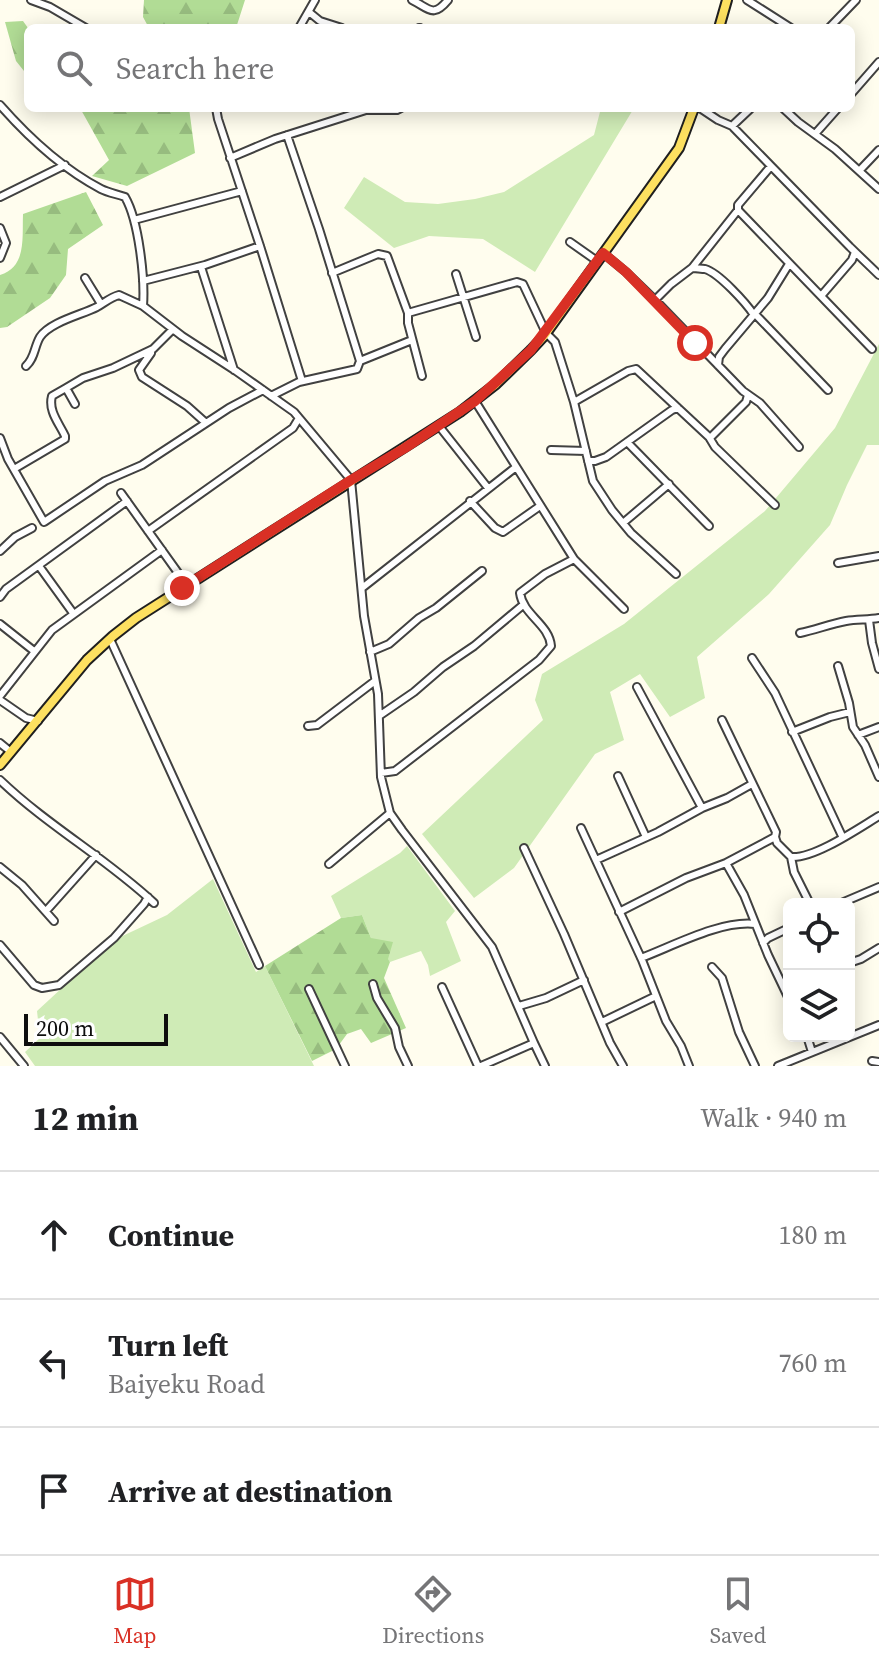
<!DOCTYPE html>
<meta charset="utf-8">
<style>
body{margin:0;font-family:"Source Serif 4",serif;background:#f2f2f2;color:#202124}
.controls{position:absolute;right:24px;bottom:24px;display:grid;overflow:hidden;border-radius:12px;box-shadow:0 4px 20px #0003}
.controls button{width:72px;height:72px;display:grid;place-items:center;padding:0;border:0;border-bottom:2px solid #e0e0e0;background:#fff;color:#202124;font:40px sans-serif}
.scale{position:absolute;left:24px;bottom:20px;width:144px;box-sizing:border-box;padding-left:8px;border:4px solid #0e0e0e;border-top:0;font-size:22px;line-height:28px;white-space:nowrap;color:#0e0e0e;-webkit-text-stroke:6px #fff;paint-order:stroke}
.stop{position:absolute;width:24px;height:24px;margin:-18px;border:6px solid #d93025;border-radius:50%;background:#fff}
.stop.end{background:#d93025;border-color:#fff;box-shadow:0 2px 8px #0008}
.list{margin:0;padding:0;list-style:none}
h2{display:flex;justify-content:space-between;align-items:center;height:104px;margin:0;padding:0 32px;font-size:34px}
h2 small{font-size:26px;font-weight:400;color:#757577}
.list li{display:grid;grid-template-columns:52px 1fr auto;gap:24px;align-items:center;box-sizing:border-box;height:128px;padding:0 32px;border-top:2px solid #e0e0e0}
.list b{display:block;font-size:30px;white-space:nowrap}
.list p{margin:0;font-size:26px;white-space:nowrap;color:#757577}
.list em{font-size:26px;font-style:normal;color:#757577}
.icon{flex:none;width:44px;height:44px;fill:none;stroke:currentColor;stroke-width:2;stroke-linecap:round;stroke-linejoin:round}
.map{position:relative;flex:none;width:879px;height:1066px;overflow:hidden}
.search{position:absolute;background:#fff;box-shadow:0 4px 20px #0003;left:24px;right:24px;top:24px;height:88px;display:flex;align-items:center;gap:20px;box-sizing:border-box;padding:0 28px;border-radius:12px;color:#757577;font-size:30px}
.sheet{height:488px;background:#fff}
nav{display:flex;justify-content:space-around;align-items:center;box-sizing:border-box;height:112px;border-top:2px solid #e0e0e0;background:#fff;font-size:22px;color:#757577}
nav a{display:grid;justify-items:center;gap:4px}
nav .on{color:#d93025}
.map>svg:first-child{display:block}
.grass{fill:#cfebb6}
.forest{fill:url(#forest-firs)}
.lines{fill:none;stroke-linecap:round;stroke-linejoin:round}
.minor-casing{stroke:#414141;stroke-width:10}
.major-casing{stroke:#1f1f1f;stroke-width:12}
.minor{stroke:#fff;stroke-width:6}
.major{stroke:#fde060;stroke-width:8}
.route{stroke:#d93025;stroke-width:10}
</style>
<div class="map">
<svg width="879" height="1066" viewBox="0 0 879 1066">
<defs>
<pattern id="forest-firs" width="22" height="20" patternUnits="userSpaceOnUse" patternTransform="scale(2)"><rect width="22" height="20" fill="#b1dc95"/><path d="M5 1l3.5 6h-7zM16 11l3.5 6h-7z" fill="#97bc7f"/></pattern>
</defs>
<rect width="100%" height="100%" fill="#fffdee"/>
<path class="grass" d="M 601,108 L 634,108 L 535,272 L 483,239 L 429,236 L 394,248 L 344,208 L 364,177 L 405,202 L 438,204 L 475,199 L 504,192 L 594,135 Z
M 879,344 L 879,445 L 867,445 L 847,485 L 830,525 L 769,594 L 697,657 L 705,698 L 670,717 L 640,674 L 610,692 L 624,740 L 595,754 L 514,868 L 474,898 L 422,834 L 543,720 L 535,700 L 542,674 L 624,624 L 765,511 L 835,428 Z
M 407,846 L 455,911 L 446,922 L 461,961 L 430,976 L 428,965 L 421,951 L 390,962 L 371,938 L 362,915 L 341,918 L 331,896 L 400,853 Z
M 213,879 L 256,972 L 265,966 L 314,1066 L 35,1066 L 25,1052 L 40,1038 L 37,1011 L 114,940 L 167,915 Z"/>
<path class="forest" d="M 144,0 L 245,0 L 236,28 L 149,28 L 143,17 Z
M 23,21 L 28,28 L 28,76 L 16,61 L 5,22 Z
M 80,108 L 189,108 L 195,153 L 127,186 L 92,176 L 109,160 Z
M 86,192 L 103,225 L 68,249 L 66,275 L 50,298 L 7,327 L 0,328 L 0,275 C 27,267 22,237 23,214 Z
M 362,915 L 371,938 L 393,942 L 388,959 L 390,962 L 384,978 L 406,1028 L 371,1043 L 361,1029 L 347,1034 L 336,1049 L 312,1061 L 265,966 L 341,918 Z"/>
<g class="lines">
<g class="minor-casing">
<path id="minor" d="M 31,0 L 50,7 L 86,28
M 412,0 C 430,9 433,18 448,0
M 747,0 L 791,28
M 309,12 L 320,21 L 342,28
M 299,28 L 315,0
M 419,28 L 420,28
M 829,28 L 856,0
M 851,94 L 879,62
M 0,105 C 29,138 63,169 101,189 C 109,193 117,194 125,197 C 139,221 145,279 143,306 L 182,336 L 236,371 L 294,412 L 351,480 L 364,616 L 378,694 L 381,777 L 390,813 L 402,830 L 492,947 L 534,1043 L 545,1066
M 216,108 L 218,119 L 260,246 L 302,381
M 700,108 L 718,120 L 732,126 L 850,247 L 879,275
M 783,108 L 798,122 L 835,149 L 879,189
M 366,110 L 397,110 L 401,108
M 732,126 L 751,108
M 815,134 L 838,108
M 230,158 L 275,139 L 366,110 L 368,108
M 771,166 L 738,205 L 738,210 L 872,349
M 860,170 L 879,150
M 0,197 L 65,165
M 134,220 L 242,191
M 0,228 L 6,243 L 0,258
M 570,242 L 597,261
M 603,253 L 626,272 L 655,300 L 743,391 L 760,403 L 799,447
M 201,267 L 234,370
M 692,268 C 695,268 702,269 705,269 C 719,273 746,303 754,315
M 332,273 L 378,254 L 387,256 L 408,313 L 408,323 L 422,376
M 456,274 L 476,337
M 85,278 L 101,304
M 143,281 L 205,265 L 260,246
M 821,296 L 852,260 L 855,252
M 655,300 L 671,284 L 692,268 L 738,210
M 408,313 L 517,282 L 523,284 L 546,333 L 555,342 L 574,402 L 593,481 L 612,510 L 631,533 L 676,574
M 755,314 L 828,390
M 151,353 L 139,370 L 142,377 L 187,406 L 206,423
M 360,361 L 412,340
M 718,365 L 719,357 L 725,349 L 768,298 L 789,264
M 26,366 C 35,358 34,347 40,337 C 50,322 81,315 97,307 C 104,303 111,297 119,295 L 143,306
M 271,396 L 299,382 L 357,369 L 360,361 L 319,229 L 287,135
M 475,401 L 574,559 L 624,609
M 574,402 L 628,371 L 636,369 L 709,437 L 715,447 L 775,505
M 75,404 L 66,388 L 83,378 L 113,368 L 153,349 L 173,329
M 439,426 L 488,488
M 0,438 L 8,459 L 44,522 L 105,481 L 142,465 L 229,408 L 263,390
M 710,438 L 746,402 L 748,395
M 627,442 L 709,526
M 551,450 L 586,451
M 588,461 L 595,461 L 606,457 L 672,410 L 678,408
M 14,469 L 65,439 L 65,436 C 59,423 48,411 52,396 L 66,388
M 121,493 L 181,577 L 190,584
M 470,501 L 495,528 L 503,532 L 540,506
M 623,523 L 669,484
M 148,531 L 293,428 L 299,418
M 0,551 L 15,537 L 32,528
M 838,563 L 879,556
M 39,566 L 73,613
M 362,588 L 516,467
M 0,597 L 6,589 L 127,501
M 869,620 L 872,643 L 879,669
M 0,624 L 34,651
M 800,633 C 815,630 830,624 846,621 C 857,619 868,620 879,618
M 110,639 L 259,965
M 370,652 L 389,644 L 419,618 L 436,608 L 482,571
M 752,658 L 775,693 L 842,836
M 838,666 L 849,703 L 853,727 L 865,745 L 879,777
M 637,687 L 702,808
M 0,696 L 52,630 L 162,550
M 0,700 L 26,718 L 38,721
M 379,716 L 414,692 L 443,667 L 474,646 L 523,605
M 722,720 L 776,832 L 775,837 L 777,843 L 791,857 L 794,872 L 810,904
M 308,726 L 317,725 L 375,681
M 792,732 L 830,717 L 850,712
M 858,735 L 879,727
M 0,743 L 11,752
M 381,773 L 395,771 L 539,660 L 551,646 C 549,624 523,615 520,593 L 545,574 L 574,559
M 618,776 L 646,837
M 0,780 C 48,826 106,858 154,903
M 581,828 L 642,960 L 666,1021 L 681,1046 L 689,1066
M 524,848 L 564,934 L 610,1043 L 623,1066
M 791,857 C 814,859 859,828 879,816
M 596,860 L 658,832 L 702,808 L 727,798 L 752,784
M 726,863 L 744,895 L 768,955 L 789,999
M 329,864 L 390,813
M 0,867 L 22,885 L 54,921
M 839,904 L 879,887
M 46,911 L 96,855
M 619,912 L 686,878 L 726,863 L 775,837
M 763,943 L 768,938 L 789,928
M 0,945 L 34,985 L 42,988 L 59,985 L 114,938 L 144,904 L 148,897
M 641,958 C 673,946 721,920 755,924
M 849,963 L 861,959 L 879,948
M 712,967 L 722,978 L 739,1032 L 755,1066
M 373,984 L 377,998 L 395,1028 L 399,1047 L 408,1066
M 442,987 L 478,1066
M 309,989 L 345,1066
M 519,1006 L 546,998 L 584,980
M 602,1022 L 656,996
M 807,1036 L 812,1052
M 0,1037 L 24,1066
M 872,1061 L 879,1062
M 481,1066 L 534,1043
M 778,1066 L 879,1025"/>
</g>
<g class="major-casing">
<path id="major" d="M 719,28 L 727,0
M 0,765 L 87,660 L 113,636 L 136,618 L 460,412 L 496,384 L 531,350 L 544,336 L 679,148 L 694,108"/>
</g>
<use href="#minor" class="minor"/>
<use href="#major" class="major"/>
</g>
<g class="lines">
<path class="route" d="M 182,588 L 351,480 L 405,448 L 475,401 L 531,350 L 603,253 L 626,272 L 695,343"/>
</g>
</svg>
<div class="controls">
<button><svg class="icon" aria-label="locate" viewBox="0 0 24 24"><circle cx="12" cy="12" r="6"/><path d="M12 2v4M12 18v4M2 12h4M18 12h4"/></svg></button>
<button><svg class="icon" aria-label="layers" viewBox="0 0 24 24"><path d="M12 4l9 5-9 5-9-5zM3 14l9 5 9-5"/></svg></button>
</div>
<div class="scale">200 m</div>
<div class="stop" style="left:695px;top:343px"></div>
<div class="stop end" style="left:182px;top:588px"></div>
<div class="search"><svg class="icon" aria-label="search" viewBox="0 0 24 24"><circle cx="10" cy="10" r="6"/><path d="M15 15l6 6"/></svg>Search here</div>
</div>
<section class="sheet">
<h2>12 min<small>Walk · 940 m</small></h2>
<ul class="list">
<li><svg class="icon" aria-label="ahead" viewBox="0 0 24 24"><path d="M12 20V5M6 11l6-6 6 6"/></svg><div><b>Continue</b></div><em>180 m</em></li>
<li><svg class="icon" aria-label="left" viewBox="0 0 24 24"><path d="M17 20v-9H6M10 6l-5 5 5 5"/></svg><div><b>Turn left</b><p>Baiyeku Road</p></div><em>760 m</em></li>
<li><svg class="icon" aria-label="arrive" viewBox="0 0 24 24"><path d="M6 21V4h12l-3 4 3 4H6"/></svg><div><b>Arrive at destination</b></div></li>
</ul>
</section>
<nav>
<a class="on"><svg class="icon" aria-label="map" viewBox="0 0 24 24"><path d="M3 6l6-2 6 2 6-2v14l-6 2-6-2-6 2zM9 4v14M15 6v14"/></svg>Map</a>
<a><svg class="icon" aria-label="directions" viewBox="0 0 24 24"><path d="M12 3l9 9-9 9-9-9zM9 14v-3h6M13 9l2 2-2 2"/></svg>Directions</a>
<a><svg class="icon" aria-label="saved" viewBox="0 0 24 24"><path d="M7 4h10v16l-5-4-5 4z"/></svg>Saved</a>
</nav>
